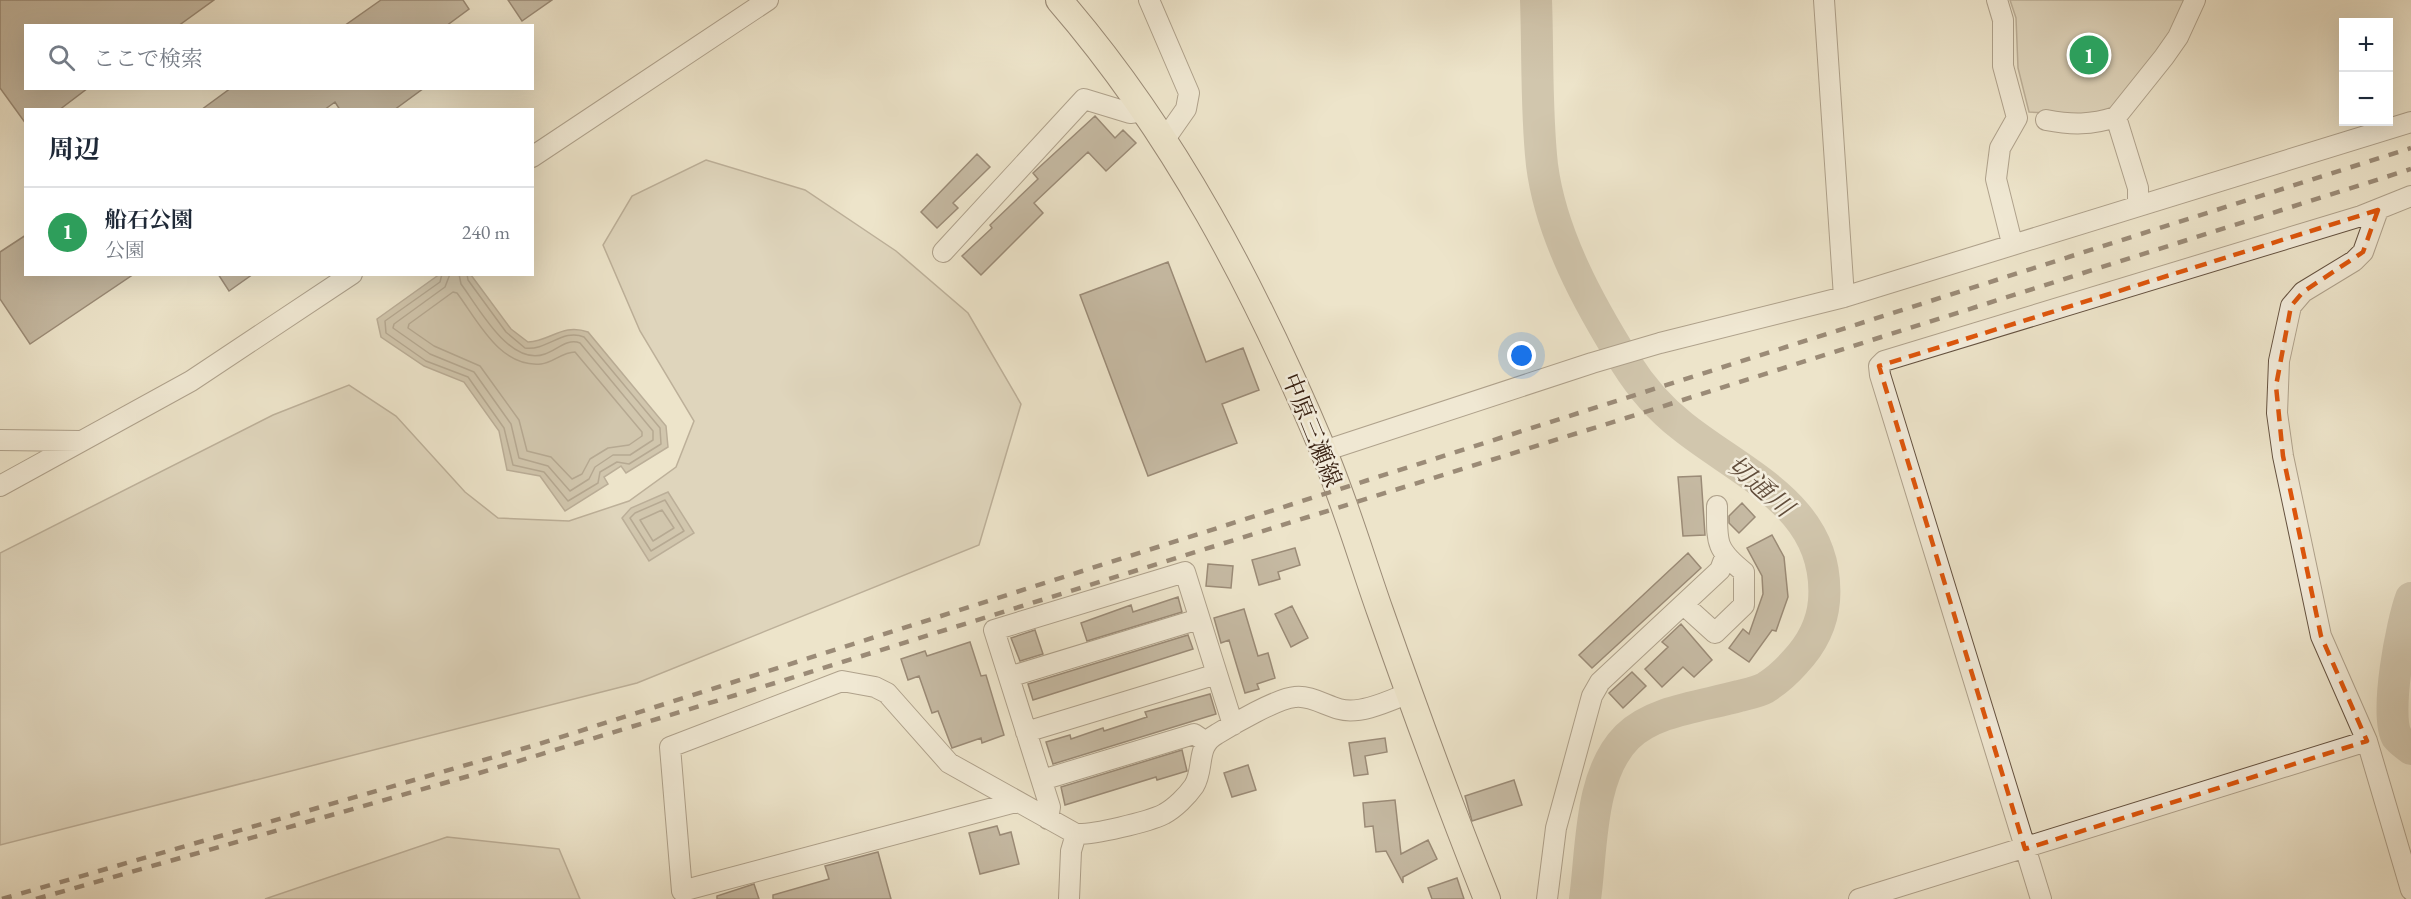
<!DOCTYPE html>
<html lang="ja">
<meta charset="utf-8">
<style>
body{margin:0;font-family:"EB Garamond","Noto Serif JP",serif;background:#f6f6f7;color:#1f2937}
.controls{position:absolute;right:18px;top:18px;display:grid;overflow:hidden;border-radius:0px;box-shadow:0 6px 24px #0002}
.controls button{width:54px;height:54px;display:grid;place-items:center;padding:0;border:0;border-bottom:2px solid #e0e1e3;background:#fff;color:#1f2937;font:30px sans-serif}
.you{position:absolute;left:1522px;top:356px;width:21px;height:21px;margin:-15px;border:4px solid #fff;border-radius:50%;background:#1a73e8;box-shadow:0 0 0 9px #1a73e833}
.badge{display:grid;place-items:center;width:39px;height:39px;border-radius:50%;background:#8f2418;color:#fff;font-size:20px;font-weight:700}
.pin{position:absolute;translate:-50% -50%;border:3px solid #fff;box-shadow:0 2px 6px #0006}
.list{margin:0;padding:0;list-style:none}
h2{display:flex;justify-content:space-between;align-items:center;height:78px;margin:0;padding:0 24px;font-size:26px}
h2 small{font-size:20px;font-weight:400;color:#747a83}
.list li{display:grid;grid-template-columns:39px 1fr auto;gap:18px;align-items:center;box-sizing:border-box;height:90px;padding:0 24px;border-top:2px solid #e0e1e3}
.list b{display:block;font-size:22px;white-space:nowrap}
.list p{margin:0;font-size:20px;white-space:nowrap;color:#747a83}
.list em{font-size:20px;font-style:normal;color:#747a83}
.icon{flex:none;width:33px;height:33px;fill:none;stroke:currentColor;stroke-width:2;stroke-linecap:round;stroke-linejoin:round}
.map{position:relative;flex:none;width:2411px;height:899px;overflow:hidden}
.search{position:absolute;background:#fff;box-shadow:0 6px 24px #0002;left:24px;top:24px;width:510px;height:66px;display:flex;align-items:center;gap:15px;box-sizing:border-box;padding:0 21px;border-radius:0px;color:#747a83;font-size:22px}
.panel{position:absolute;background:#fff;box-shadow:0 6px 24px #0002;left:24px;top:108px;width:510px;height:168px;border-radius:0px}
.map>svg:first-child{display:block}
.green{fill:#cec3ab;stroke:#83725e;stroke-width:1.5}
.water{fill:#afa28b;stroke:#7f6e5b;stroke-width:1.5}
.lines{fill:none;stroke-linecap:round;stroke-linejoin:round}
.shore{stroke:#74624e;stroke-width:1.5}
.river{stroke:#afa28b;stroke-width:32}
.building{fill:#968672;stroke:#382112;stroke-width:1.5}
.minor-casing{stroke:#655240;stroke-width:22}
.major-casing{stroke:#382112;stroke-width:28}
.minor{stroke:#f3eddd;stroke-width:20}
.major{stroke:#ede4ca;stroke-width:26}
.rail{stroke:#382112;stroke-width:4.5;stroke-dasharray:10 10;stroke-linecap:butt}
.marked{fill:none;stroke:#df560c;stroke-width:4.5;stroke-dasharray:12 8;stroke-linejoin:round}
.labels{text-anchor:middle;stroke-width:5;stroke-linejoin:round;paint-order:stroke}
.street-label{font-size:24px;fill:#382112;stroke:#f3eddd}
.water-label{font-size:26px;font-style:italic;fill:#624e3c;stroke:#f3eddd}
</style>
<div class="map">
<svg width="2411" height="899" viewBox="0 0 2411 899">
<rect width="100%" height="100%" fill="#ede4ca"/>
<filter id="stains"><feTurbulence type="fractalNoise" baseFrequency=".00333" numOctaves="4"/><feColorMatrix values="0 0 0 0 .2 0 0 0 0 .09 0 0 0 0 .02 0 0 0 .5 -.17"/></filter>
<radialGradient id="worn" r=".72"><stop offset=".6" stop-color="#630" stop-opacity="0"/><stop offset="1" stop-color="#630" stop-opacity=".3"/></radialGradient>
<path class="green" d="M 2010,0 L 2189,0 L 2170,42 L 2110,116 L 2029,112 L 2018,68 L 2016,18 Z
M 706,160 L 805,190 L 896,251 L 968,313 L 1021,404 L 979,545 L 637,683 L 0,845 L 0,553 L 273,415 L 349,385 L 396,416 L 465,492 L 498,518 L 569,521 L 629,501 L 676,467 L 694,421 L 640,331 L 603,245 L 632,196 Z
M 447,837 L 559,849 L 580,899 L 265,899 Z"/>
<path class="water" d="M 440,274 L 471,275 L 511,329 L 528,342 C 551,341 562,323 588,332 L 666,426 L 668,447 L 626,473 L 621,466 L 604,477 L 608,484 L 565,511 L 540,476 L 507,470 L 499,431 L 464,382 L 424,366 L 381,337 L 377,319 Z
M 668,492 L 694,533 L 649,561 L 622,518 L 631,508 Z"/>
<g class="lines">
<path class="shore" d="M 442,274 L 440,282 L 385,321 L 386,333 L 426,361 L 468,377 L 504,428 L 513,465 L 544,472 L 568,501 L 598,483 L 600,472 L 617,462 L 629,464 L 661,444 L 660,428 L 584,337 C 563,328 547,351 525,348 L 506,332 L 468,280 L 467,274
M 450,274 L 445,287 L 394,324 L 393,328 L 430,354 L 474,372 L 511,424 L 519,458 L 548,466 L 570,491 L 589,479 L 595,467 L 613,455 L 630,455 L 653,440 L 653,431 L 580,343 C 567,338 557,350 545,354 C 510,367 479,308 461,284 L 459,274
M 453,292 L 457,293 C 478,321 500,368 541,364 C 553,363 562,352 575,352 L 642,432 L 642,436 L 629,445 L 608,448 L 590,459 L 582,474 L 572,479 L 551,457 L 527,451 L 519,420 L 480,366 L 434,346 L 408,328 L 409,324 Z
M 665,500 L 684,531 L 651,551 L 630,518 L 635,513 Z
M 662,510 L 674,528 L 653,541 L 640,520 Z"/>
<path class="river" d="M 1536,0 C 1538,54 1536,111 1542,165 C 1551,235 1589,304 1626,363 C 1641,387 1659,408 1682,426 C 1743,475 1831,507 1824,601 C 1822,625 1811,645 1795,662 C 1787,671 1776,681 1765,688 C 1758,692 1747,694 1739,696 C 1704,706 1654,710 1627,737 C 1589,775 1592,849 1585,899
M 2411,598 C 2402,622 2384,715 2397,737 C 2400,741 2407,746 2411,749"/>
</g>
<path class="building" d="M 0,0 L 214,0 L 178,26 L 26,26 L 26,88 L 88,88 L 59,110 L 26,110 L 26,124 L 0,88 Z
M 381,0 L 463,0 L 469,9 L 446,26 L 344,26 Z
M 508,0 L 552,0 L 522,21 Z
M 231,88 L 424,88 L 394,110 L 340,110 L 335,102 L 324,110 L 201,110 Z
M 1095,116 L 1115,138 L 1123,130 L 1136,143 L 1106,171 L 1088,152 L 1034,203 L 1043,213 L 981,275 L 962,256 L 992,228 L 990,225 L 1038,179 L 1033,173 Z
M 977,154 L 990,167 L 953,203 L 958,208 L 937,228 L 921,212 Z
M 26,235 L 26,274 L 134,274 L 30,344 L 0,299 L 0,252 Z
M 1168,262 L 1206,362 L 1243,348 L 1259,390 L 1222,404 L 1237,443 L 1148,476 L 1080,295 Z
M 218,274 L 253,274 L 229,291 Z
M 1701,476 L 1705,535 L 1683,536 L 1678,477 Z
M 1742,503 L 1755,517 L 1739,533 L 1729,523 L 1729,516 Z
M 1772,535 L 1784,557 L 1788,597 L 1776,631 L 1772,630 L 1749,662 L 1729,648 L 1743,629 L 1749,634 L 1763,594 L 1762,576 L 1747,548 Z
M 1295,548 L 1300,565 L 1278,572 L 1280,579 L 1259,585 L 1252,560 Z
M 1688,553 L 1701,568 L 1592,668 L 1579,655 Z
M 1208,564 L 1233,566 L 1231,588 L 1206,586 Z
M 1178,597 L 1182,612 L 1087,641 L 1081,623 L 1131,605 L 1133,612 Z
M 1292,606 L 1308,638 L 1291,647 L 1275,614 Z
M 1244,609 L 1258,656 L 1268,653 L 1275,678 L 1257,684 L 1259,689 L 1245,693 L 1229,640 L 1221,643 L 1214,618 Z
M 1681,624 L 1712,660 L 1694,677 L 1683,667 L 1662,687 L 1645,669 L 1668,647 L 1662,642 Z
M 1035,630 L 1043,654 L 1020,661 L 1011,638 Z
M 1188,635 L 1193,649 L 1033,700 L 1028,684 Z
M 970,642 L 981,676 L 986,675 L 1004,735 L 982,743 L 981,738 L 952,748 L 938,711 L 932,713 L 919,676 L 908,680 L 901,659 L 925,651 L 927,656 Z
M 1632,672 L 1646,686 L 1623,708 L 1609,693 Z
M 1210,694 L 1216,714 L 1053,764 L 1046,742 L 1070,735 L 1071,739 L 1103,728 L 1104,731 L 1147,717 L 1145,712 Z
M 1385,738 L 1387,752 L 1365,756 L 1368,774 L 1354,776 L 1349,743 Z
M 1182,750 L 1187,771 L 1157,780 L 1156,777 L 1065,805 L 1061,787 Z
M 1248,765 L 1256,790 L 1232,797 L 1224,773 Z
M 1514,780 L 1522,805 L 1472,821 L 1465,796 Z
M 1395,800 L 1401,854 L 1428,840 L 1437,859 L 1403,877 L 1403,883 L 1386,851 L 1376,852 L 1373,826 L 1365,827 L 1363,803 Z
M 997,826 L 1000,835 L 1011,832 L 1019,864 L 980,874 L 969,833 Z
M 878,852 L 891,899 L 773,899 L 773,895 L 829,879 L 825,866 Z
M 1457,878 L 1464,899 L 1432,899 L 1428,888 Z
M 754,884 L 759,899 L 717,899 L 717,896 Z"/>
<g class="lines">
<g class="minor-casing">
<path id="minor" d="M 1149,0 L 1189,93 L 1186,109 L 1165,139
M 1824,0 L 1844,297
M 1997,0 L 2003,20 L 2003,66 L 2017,118 L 2000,148 L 1996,179 L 2012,243
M 2046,120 C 2072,125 2091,125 2116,117
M 532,157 L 768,0
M 2138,205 L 2138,188 L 2116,117 L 2164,57 L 2178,37 L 2195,0
M 2378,210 L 2363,252 L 2354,261 L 2303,292 L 2291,306 L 2279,361 L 2277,413 L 2283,456 L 2321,636 L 2367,741 L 2411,890
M 943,252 L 1084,99 L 1130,113 L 1145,111
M 0,440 L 81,441
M 1324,451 L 1592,363 L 1660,343 L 1844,297 L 2411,122
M 0,486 L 191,381 L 352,274
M 1684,605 L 1715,633 L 1744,605 L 1744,572 C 1715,549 1717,542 1717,506
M 1009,677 L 1199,619
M 1026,732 L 1217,674
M 1042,780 L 1194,734 L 1206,742
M 1016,802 L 682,891 L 670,747 L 842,681 L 875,687 L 887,693 L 949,763 L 1076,834 C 1093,835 1148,822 1164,814 C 1175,808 1187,796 1194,786 C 1205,768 1195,746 1217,734 C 1233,724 1278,698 1295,697 C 1309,695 1325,705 1339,709 C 1360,715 1389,701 1409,693
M 1048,819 L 1050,807 L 994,630 L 1185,572 L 1233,725
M 1069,899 L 1071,851 L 1076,834
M 1547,899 L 1556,828 L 1592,696 L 1600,682 L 1720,570 L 1725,557
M 1859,899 L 2367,741
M 2041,899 L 1880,375 L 1879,366 L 1884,361 L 2361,216 L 2411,196"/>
</g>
<g class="major-casing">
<path id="major" d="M 1059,0 C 1174,133 1255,288 1323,450 C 1345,502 1361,557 1380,611 C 1414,708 1449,804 1487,899"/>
</g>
<use href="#minor" class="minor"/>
<use href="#major" class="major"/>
<path class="rail" d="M 2,899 L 539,744 L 2411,148
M 36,899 L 476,774 L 759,688 L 1626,418 L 2411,169"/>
</g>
<path d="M0 0H2411V899H0ZM 2378,210 L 2363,252 L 2303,292 L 2291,306 L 2276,386 L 2283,456 L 2321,636 L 2367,741 L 2025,849 L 1879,366 Z" fill="#ede4ca" fill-opacity=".55" fill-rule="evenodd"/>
<path class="marked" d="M 2378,210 L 2363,252 L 2303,292 L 2291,306 L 2276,386 L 2283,456 L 2321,636 L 2367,741 L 2025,849 L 1879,366 Z"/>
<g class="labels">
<g class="street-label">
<text transform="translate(1312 430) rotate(68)" y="8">中原三瀬線</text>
</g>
<g class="water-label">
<text transform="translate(1760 486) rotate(41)" y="9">切通川</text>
</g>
</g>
<rect width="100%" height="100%" filter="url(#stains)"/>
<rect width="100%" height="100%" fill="url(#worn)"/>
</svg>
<div class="controls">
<button>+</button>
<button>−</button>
</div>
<div class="you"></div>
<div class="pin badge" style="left:2089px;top:55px;background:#2e9e5b">1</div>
<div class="search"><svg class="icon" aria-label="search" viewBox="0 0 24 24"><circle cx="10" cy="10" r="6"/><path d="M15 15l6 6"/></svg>ここで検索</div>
<section class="panel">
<h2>周辺<small></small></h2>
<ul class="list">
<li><span class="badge" style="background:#2e9e5b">1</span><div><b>船石公園</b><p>公園</p></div><em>240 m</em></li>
</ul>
</section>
</div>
